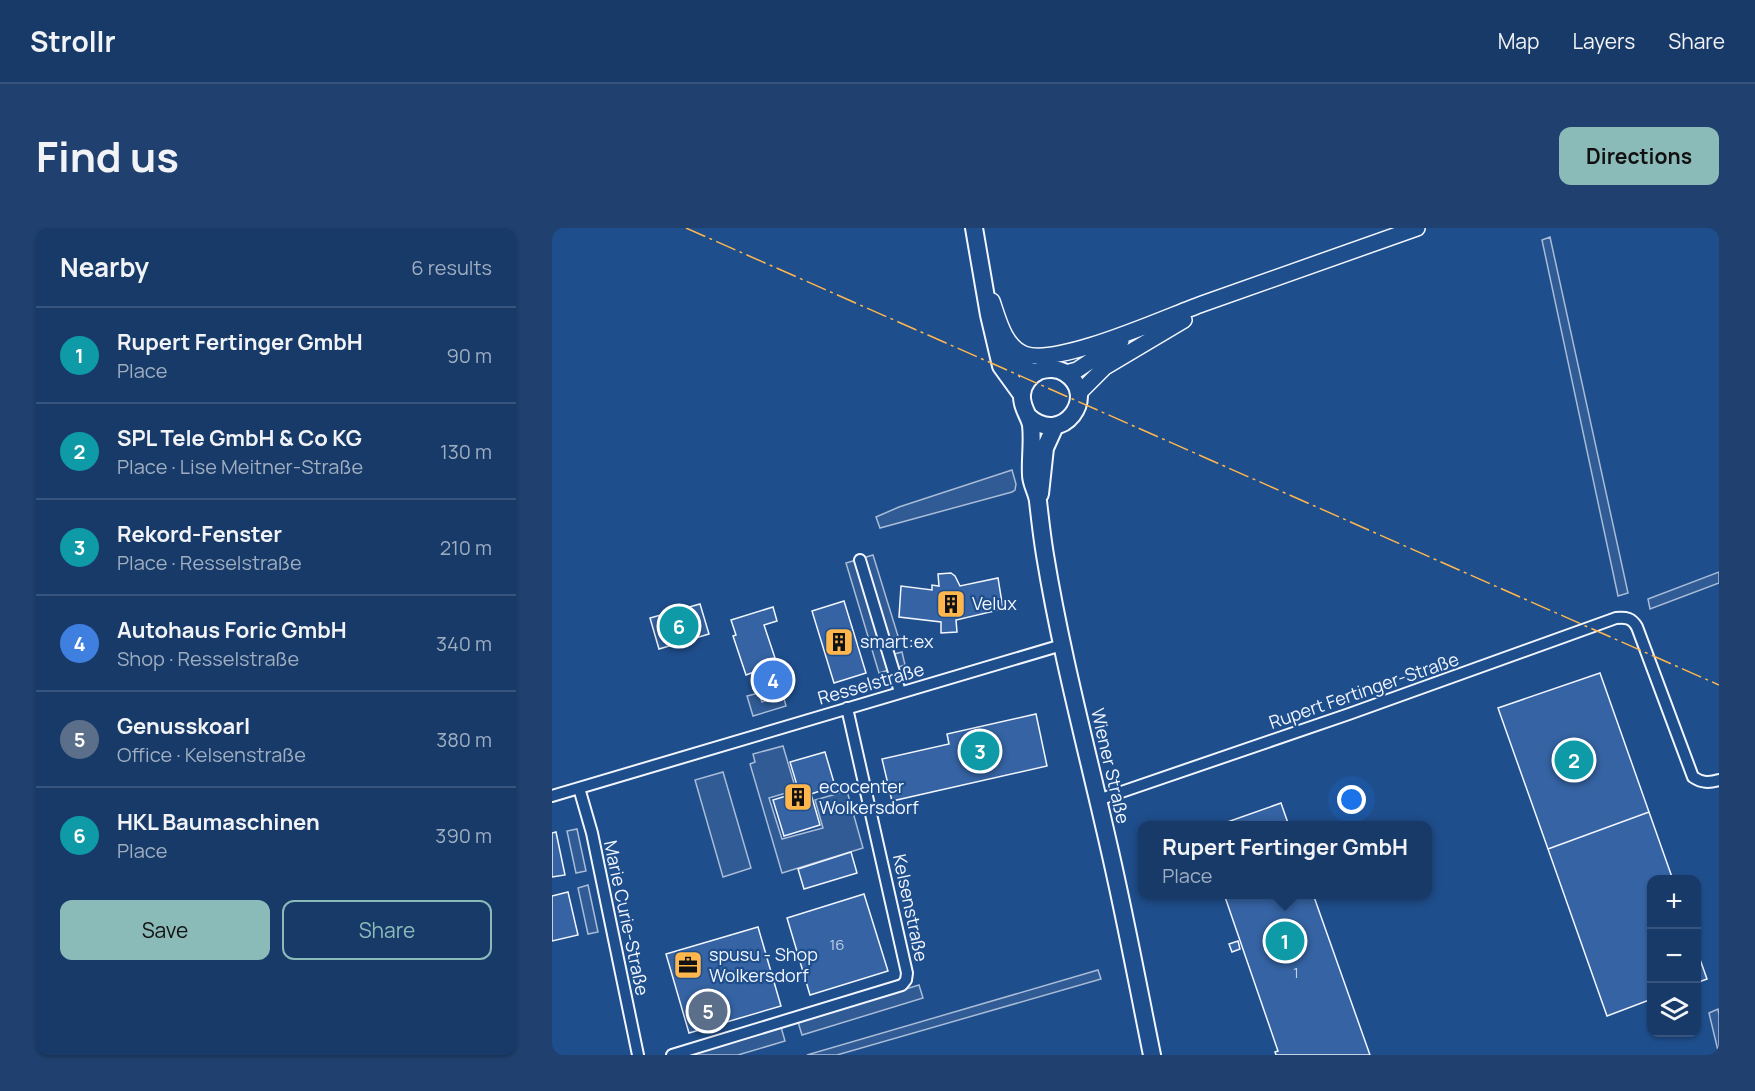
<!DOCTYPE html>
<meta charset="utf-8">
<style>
body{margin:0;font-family:Manrope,sans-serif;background:#20416f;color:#f1f3f6}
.controls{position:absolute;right:18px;bottom:18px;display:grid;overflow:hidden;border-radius:12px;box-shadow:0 2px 4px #0004}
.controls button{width:54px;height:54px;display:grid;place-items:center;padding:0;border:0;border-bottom:2px solid #36547d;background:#173a69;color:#f1f3f6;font:30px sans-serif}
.you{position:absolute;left:800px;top:572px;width:21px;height:21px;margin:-15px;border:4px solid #fff;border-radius:50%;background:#1a73e8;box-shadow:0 0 0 9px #1a73e833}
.badge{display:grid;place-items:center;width:39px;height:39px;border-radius:50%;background:#8bbbb9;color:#fff;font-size:20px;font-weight:700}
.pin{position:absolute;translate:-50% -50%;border:3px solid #fff;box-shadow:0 2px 6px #0006}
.popup{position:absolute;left:586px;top:593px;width:294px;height:78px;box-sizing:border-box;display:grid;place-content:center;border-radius:12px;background:#173a69;filter:drop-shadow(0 2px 4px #0005);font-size:20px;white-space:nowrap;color:#9eadc0}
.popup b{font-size:22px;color:#f1f3f6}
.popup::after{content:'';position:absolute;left:50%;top:100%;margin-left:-12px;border:12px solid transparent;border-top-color:#173a69}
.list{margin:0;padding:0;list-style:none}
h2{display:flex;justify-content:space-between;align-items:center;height:78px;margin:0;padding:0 24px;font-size:26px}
h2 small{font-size:20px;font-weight:400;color:#9eadc0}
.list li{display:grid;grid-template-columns:39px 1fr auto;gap:18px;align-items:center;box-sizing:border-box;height:96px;padding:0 24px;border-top:2px solid #36547d}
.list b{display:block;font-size:22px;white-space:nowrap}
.list p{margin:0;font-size:20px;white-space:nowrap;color:#9eadc0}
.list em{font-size:20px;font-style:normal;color:#9eadc0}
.actions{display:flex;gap:12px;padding:18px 24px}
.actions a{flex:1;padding:14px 0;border:2px solid #8bbbb9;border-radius:12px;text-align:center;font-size:21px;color:#8bbbb9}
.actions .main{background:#8bbbb9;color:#111}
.icon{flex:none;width:33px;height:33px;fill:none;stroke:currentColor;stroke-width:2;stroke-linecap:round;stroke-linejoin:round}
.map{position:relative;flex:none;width:1167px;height:827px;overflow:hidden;border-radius:12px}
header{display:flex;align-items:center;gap:36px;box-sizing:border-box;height:84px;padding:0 30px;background:#173a69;border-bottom:2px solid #36547d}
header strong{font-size:28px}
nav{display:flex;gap:33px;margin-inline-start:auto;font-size:21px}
.intro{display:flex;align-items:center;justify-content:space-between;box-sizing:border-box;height:144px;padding:0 36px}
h1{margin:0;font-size:42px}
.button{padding:15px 27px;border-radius:12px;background:#8bbbb9;color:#111;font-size:21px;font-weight:700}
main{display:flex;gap:36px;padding:0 36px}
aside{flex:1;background:#173a69;border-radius:12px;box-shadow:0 2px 4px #0004}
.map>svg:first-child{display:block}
.built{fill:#305b95;stroke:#a8bbd7;stroke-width:1.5}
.building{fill:#3563a3;stroke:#f2f6ff;stroke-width:1.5}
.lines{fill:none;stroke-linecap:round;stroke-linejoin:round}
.minor-casing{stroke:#f2f6ff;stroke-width:14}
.secondary-casing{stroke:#f2f6ff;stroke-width:18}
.primary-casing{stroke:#f2f6ff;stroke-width:20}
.minor{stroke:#1f4e8c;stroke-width:10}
.secondary{stroke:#1f4e8c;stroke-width:15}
.primary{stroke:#1f4e8c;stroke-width:16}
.power{stroke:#ffb74d;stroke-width:1.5;stroke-dasharray:21 4.5 3 4.5;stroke-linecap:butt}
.labels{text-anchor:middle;stroke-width:4.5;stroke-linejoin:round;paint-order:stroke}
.number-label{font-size:15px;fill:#c3d1e8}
.poi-label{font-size:18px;fill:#f2f6ff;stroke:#1f4e8c;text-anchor:start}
.street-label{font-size:18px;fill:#f2f6ff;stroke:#1f4e8c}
</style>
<header>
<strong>Strollr</strong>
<nav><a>Map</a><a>Layers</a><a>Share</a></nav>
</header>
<div class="intro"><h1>Find us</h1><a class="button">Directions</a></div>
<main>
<aside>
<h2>Nearby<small>6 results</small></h2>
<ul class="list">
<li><span class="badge" style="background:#0f9aa8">1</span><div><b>Rupert Fertinger GmbH</b><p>Place</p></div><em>90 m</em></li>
<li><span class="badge" style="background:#0f9aa8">2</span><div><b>SPL Tele GmbH &amp; Co KG</b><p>Place · Lise Meitner-Straße</p></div><em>130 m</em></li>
<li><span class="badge" style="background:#0f9aa8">3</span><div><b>Rekord-Fenster</b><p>Place · Resselstraße</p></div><em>210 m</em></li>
<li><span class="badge" style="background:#3f7fe0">4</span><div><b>Autohaus Foric GmbH</b><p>Shop · Resselstraße</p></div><em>340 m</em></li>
<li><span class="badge" style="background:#5c6f8a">5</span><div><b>Genusskoarl</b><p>Office · Kelsenstraße</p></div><em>380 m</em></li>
<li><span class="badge" style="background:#0f9aa8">6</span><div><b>HKL Baumaschinen</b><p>Place</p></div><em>390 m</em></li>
</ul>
<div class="actions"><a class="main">Save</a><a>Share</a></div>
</aside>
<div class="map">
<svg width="1167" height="827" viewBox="0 0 1167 827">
<rect width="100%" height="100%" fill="#1f4e8c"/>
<path class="built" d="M 998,9 L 1076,365 L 1066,368 L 990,12 Z
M 460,242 L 464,256 L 463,262 L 460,264 L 328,300 L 324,289 L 347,279 Z
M 321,327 L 346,408 L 337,411 L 342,426 L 350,424 L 353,437 L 327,445 L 294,335 Z
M 1167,344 L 1167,355 L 1098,381 L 1096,371 Z
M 207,465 L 210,474 L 231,467 L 234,478 L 201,488 L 195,468 Z
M 231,518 L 244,562 L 217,570 L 230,611 L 271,600 L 263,572 L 295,563 L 311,620 L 230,645 L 198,536 L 203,534 L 201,526 Z
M 171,544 L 199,640 L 171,649 L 143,552 Z
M 25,601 L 34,643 L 24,645 L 15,603 Z
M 36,657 L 46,704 L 36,706 L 26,660 Z
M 546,742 L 549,751 L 285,827 L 255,827 Z
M 367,757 L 371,770 L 250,807 L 246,794 Z
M 1166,781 L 1167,787 L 1167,827 L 1157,785 Z
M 229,799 L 233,813 L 186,827 L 139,827 Z"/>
<path class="building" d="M 399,345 L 403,348 L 408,358 L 446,350 L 451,381 L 404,392 L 405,404 L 389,405 L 389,394 L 347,389 L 349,358 L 380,362 L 380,357 L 387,358 L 386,346 Z
M 292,373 L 314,445 L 282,455 L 260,383 Z
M 148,376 L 157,406 L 107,421 L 98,390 Z
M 221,379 L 225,393 L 212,397 L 225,436 L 218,438 L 221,448 L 232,445 L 235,456 L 208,465 L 202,444 L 194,447 L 181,408 L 184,407 L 179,392 Z
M 1048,445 L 1097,584 L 996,621 L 946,480 Z
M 484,486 L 495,538 L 340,573 L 330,531 L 397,516 L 395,506 Z
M 273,524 L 283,558 L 259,566 L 268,597 L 232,608 L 221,572 L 247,564 L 238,534 Z
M 729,575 L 737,598 L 664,598 Z
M 1097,584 L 1121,652 L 1100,652 L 1100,771 L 1055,788 L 996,621 Z
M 4,604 L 13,647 L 0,649 L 0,605 Z
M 299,624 L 305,645 L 252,661 L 246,641 Z
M 16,664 L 26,707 L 0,713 L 0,668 Z
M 312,666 L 336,743 L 258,767 L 235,690 Z
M 672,666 L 761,666 L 818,827 L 724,827 L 723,824 L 726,823 Z
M 206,699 L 229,778 L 137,805 L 114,726 Z
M 686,713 L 688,721 L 680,724 L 677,716 Z
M 1144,720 L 1155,751 L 1144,755 Z"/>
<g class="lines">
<g class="minor-casing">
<path id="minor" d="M 308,332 L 348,464
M 27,560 L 40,605 L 86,827
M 0,568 L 510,417
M 546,572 L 797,486 L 1064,390 C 1074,389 1080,390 1085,399 L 1141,549 C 1150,555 1157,555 1167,552
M 120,827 L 350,757 L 354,752 L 355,745 L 295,480"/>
</g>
<g class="secondary-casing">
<path id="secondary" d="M 440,73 C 446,90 452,118 472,126 C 505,139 614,89 650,76 C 721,51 793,26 865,0
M 514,145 L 525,142 L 569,113
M 527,165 L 553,139 L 632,92"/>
</g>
<g class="primary-casing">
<path id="primary" d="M 422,0 L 437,87 L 449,138 L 470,167
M 445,120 L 465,139 L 484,145
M 476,188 C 510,220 548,167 513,145 C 506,140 495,140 487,143 C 478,147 470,157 470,167 C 469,179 477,187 479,197 C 481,214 478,231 479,247 C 479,256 485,264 486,273 C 488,291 490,309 493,327 C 509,425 535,522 557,619 C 573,688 586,758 600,827
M 488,266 L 493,220 L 503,198"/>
</g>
<use href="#minor" class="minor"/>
<use href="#secondary" class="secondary"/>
<use href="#primary" class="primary"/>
<path class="power" d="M 134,0 L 1167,457"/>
</g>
<defs>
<g id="building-square" transform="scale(1.5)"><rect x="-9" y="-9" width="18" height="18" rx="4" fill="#ffb74d" stroke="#1f4e8c"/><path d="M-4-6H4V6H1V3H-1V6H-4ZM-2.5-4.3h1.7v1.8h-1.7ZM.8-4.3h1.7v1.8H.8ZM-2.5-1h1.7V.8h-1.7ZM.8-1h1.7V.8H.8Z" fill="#111"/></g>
<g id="office-square" transform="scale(1.5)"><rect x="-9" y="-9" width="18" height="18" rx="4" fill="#ffb74d" stroke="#1f4e8c"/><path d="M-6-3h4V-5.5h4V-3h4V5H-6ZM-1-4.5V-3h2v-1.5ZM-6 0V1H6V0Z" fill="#111"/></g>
</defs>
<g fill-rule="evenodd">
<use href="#building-square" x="399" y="376"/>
<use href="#building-square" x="287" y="414"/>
<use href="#building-square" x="246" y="569"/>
<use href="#office-square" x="136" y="737"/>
</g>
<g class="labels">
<g class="number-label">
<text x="285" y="722">16</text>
<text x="744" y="750">1</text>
</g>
<g class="poi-label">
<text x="420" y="382">Velux</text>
<text x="308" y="420">smart:ex</text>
<text x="267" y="565">ecocenter<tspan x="267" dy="21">Wolkersdorf</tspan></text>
<text x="157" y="733">spusu - Shop<tspan x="157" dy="21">Wolkersdorf</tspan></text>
</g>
<g class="street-label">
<text transform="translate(319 456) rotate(-16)" y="6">Resselstraße</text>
<text transform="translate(812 463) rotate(-19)" y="6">Rupert Fertinger-Straße</text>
<text transform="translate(558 538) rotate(77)" y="6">Wiener Straße</text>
<text transform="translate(358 680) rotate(78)" y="6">Kelsenstraße</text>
<text transform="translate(74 690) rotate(78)" y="6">Marie Curie-Straße</text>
</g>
</g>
</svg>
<div class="controls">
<button>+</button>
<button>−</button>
<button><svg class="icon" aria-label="layers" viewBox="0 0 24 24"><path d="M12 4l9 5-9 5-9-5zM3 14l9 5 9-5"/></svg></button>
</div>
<div class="you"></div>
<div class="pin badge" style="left:733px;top:713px;background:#0f9aa8">1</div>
<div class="popup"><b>Rupert Fertinger GmbH</b>Place</div>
<div class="pin badge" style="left:1022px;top:532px;background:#0f9aa8">2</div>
<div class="pin badge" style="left:428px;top:523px;background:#0f9aa8">3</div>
<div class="pin badge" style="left:221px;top:452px;background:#3f7fe0">4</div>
<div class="pin badge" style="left:156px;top:783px;background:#5c6f8a">5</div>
<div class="pin badge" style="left:127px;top:398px;background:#0f9aa8">6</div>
</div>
</main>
